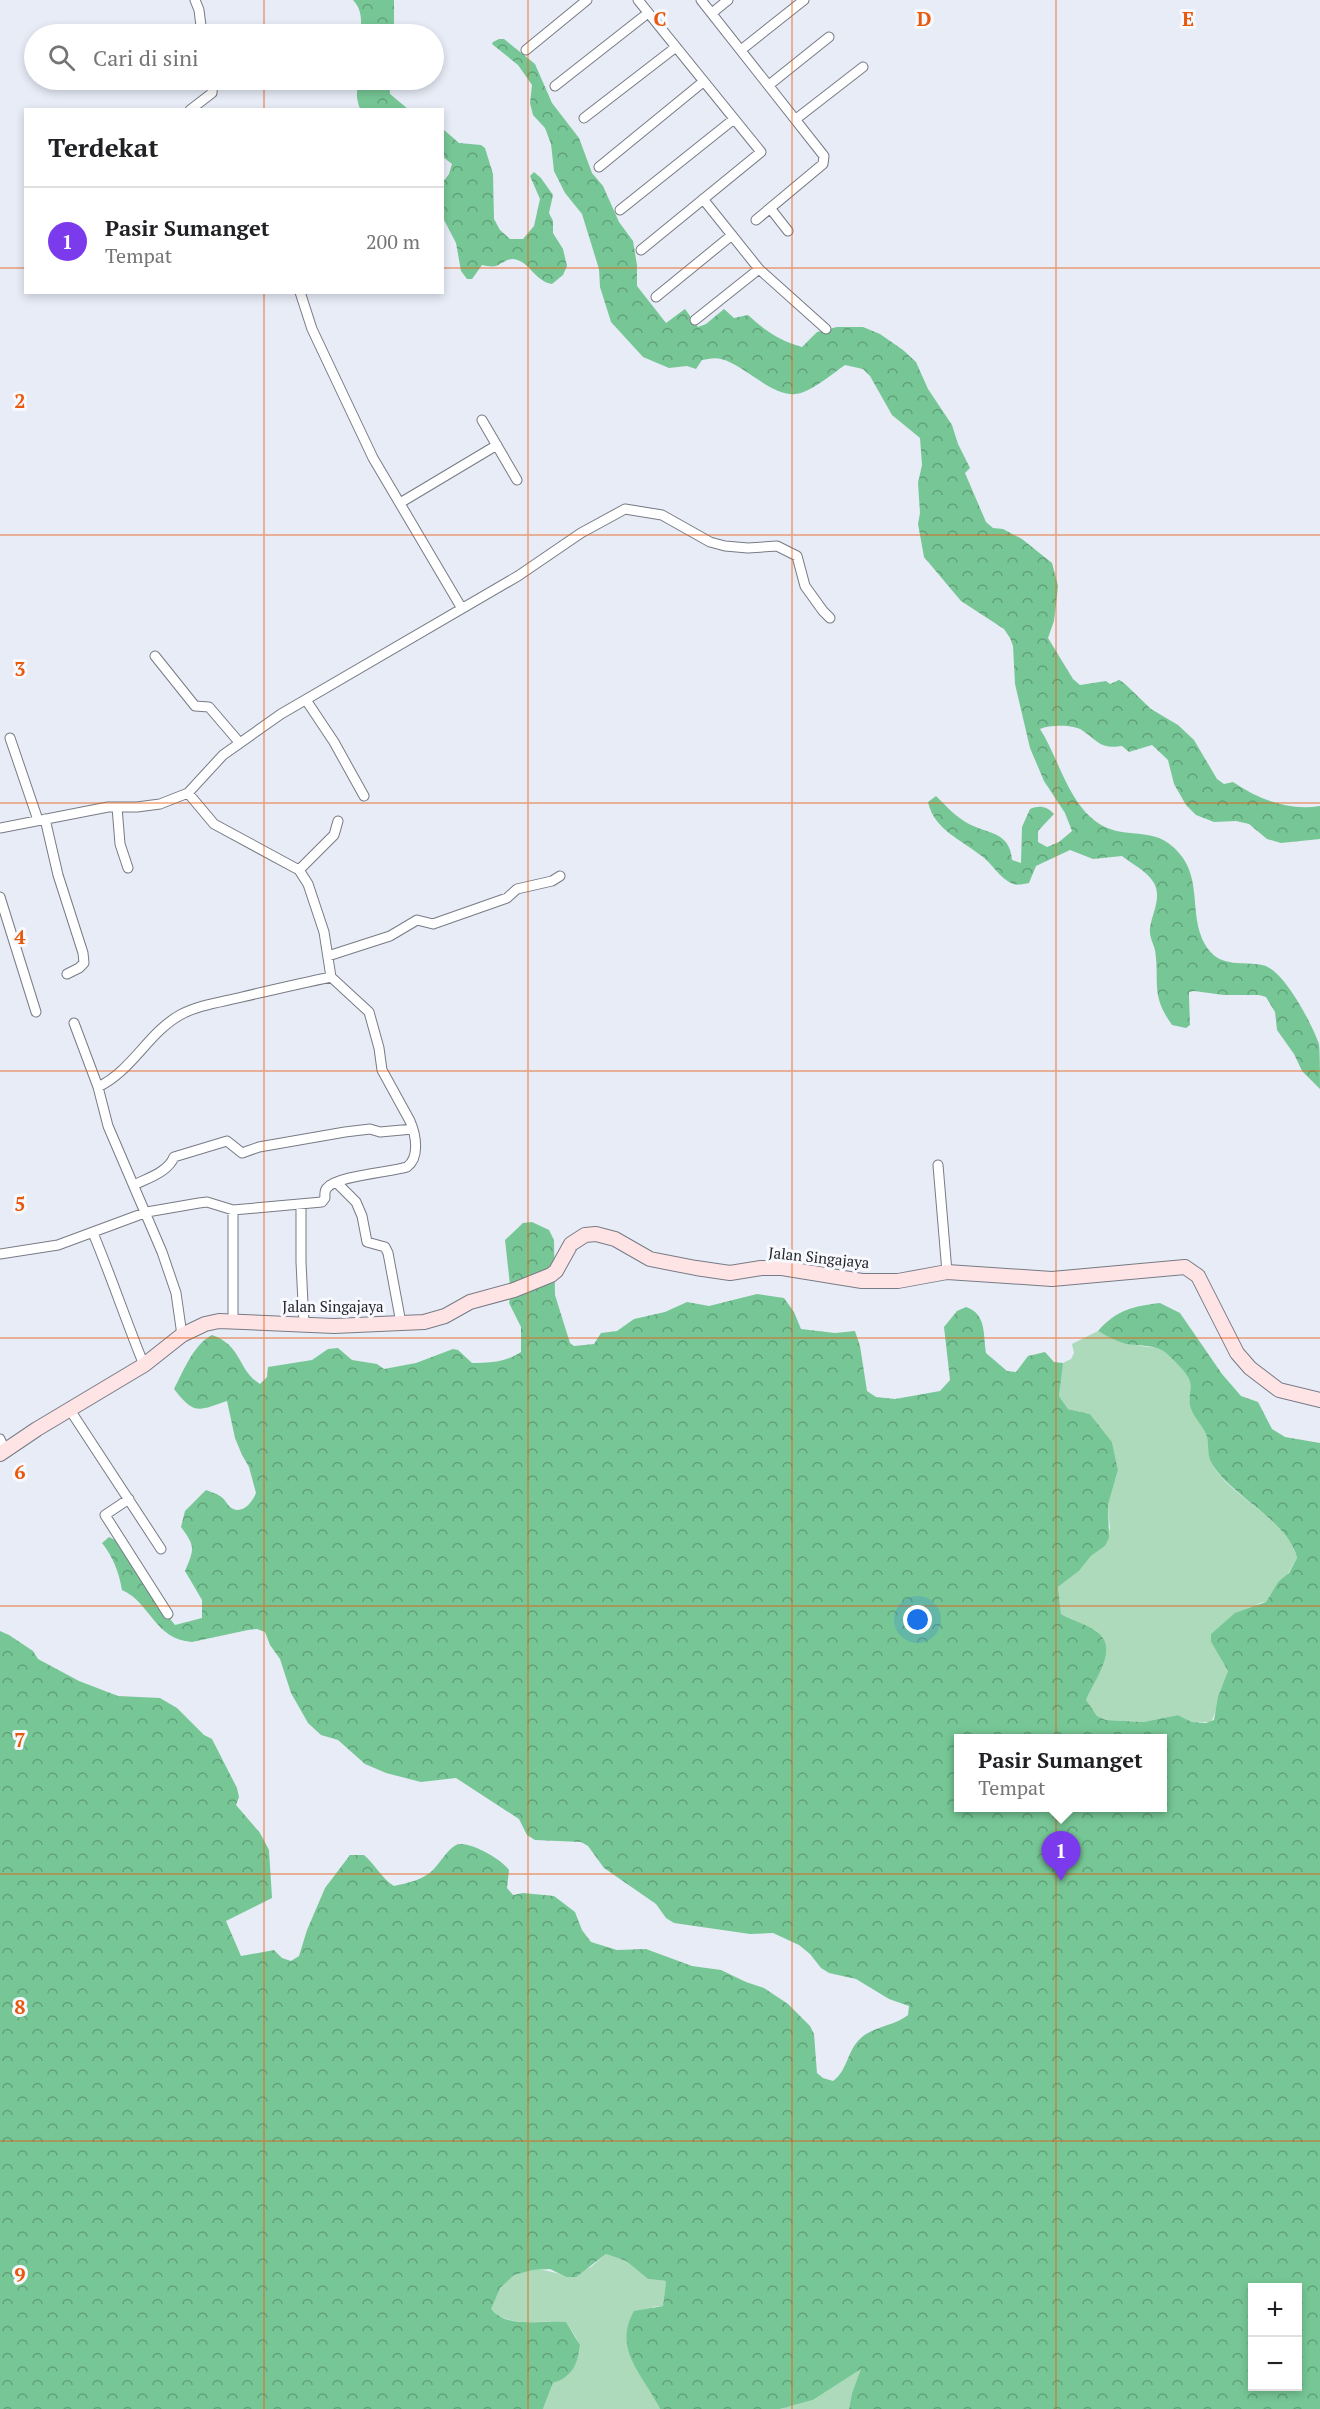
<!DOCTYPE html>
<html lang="id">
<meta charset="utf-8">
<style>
body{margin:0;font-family:"PT Serif",serif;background:#f2f2f2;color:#202124}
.controls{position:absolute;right:18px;bottom:18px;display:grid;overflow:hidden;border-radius:0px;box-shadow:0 3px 9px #0003}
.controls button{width:54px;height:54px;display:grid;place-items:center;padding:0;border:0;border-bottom:2px solid #e0e0e0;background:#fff;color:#202124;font:30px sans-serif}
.you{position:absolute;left:918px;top:1620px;width:21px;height:21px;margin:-15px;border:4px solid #fff;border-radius:50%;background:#1a73e8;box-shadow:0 0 0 9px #1a73e833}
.badge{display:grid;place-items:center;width:39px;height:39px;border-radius:50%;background:#7c3aed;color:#fff;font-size:20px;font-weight:700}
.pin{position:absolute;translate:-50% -50px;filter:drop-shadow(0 2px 3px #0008)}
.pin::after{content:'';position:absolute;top:32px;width:21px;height:18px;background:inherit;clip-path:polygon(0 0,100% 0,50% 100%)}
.popup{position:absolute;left:954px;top:1734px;width:213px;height:78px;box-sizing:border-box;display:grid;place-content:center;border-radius:0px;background:#fff;filter:drop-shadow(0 2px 4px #0005);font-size:20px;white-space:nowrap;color:#757577}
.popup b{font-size:22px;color:#202124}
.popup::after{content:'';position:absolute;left:50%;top:100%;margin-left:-12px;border:12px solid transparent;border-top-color:#fff}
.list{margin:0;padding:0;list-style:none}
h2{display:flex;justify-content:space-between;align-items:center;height:78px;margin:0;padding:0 24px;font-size:26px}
h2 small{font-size:20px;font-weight:400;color:#757577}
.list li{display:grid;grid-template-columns:39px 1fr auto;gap:18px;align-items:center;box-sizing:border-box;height:108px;padding:0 24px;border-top:2px solid #e0e0e0}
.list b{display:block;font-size:22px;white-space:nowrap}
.list p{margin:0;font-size:20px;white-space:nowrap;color:#757577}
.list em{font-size:20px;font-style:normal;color:#757577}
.icon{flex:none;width:33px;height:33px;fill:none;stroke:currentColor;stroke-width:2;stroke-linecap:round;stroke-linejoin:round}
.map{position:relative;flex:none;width:1320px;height:2409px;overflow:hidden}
.search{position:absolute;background:#fff;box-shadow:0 3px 9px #0003;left:24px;top:24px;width:420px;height:66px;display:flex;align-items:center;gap:15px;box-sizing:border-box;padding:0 21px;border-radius:33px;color:#757577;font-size:22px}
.panel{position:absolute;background:#fff;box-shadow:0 3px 9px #0003;left:24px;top:108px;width:420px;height:186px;border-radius:0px}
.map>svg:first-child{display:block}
.green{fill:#acdabb}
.forest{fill:url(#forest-crowns);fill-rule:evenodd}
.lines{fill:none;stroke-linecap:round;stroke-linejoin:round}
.street-casing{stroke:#777b85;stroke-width:11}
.secondary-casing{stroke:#777b85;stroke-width:16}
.street{stroke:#fff;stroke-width:9}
.secondary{stroke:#ffe4e6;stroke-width:14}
.grid{fill:none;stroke:#e8590c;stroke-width:1.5;stroke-opacity:0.55}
.labels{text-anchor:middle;stroke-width:6;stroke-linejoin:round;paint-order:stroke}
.street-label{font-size:15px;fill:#232529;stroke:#f7f9fe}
.grid-label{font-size:20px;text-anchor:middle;font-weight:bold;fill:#e8590c;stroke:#f7f9fe;stroke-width:6;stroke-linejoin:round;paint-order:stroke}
</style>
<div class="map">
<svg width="1320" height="2409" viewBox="0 0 1320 2409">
<defs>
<pattern id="forest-crowns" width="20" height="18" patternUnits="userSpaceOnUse" patternTransform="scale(1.5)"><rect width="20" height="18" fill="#77c796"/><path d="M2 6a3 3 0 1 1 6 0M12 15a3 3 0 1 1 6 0" fill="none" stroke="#61a17a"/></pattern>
</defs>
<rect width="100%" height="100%" fill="#e7ecf7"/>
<path class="green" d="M 1098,1331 C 1110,1339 1127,1343 1141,1346 C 1151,1348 1159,1346 1167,1354 C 1173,1360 1188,1373 1190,1382 C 1192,1391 1187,1400 1191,1409 C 1196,1419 1204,1427 1207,1437 C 1209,1446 1208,1455 1212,1464 C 1231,1499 1288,1518 1297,1558 L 1286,1577 L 1278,1582 L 1266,1602 L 1260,1603 L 1211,1634 L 1211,1642 L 1228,1671 C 1226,1678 1214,1719 1211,1722 L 1192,1722 L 1178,1715 L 1143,1722 L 1106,1720 L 1097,1716 L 1085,1700 L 1104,1639 L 1097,1631 L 1061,1614 L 1058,1587 L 1079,1571 L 1091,1556 L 1105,1546 L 1110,1528 L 1108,1505 L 1118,1470 L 1112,1442 L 1090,1414 L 1068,1409 L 1059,1396 L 1062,1366 L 1063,1363 L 1071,1359 L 1074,1353 L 1072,1344 Z
M 606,2254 L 626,2261 L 648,2279 L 666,2281 L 663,2306 L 652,2307 L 657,2404 L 660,2409 L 543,2409 L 553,2383 C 565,2379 583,2358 579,2344 C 577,2337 570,2329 566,2322 C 541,2319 510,2329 490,2309 C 494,2300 498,2290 504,2283 C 520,2264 547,2268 566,2277 L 591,2267 Z
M 862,2368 L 852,2393 L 849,2409 L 780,2409 L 813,2400 Z"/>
<path class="forest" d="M 353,0 L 394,0 L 394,25 L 391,34 L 360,34 C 362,22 362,9 353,0 Z
M 499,39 L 504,39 L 535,64 L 552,103 L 579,138 L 592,173 L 603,186 L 619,222 L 633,241 L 637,265 L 637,286 L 666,323 L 685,309 L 698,327 L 706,324 L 724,309 L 734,318 L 748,315 C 764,330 780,341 802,347 L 817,332 L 837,327 L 863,327 L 880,334 L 903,350 L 916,362 L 928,389 L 952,425 L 958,444 L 970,468 L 965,473 L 986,522 L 993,528 L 1003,529 L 1022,539 L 1052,563 L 1058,586 L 1054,621 L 1048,638 L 1073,679 L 1080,685 L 1106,681 L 1110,684 L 1119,680 L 1124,683 L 1151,709 L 1178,725 L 1194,740 L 1217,779 L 1224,784 L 1233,782 C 1260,800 1288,811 1320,806 L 1320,839 L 1281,843 L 1267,839 L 1249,824 L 1236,821 L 1214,822 L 1196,815 L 1186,805 L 1174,784 L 1168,760 L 1152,745 L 1129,752 L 1122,746 C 1100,749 1099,742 1083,731 C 1074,724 1050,725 1040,729 C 1060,760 1069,809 1105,827 C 1133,840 1159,824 1183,858 C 1202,886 1188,921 1208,949 C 1222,968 1243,961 1262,965 C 1283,968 1312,1024 1319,1044 C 1320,1054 1320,1078 1320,1089 L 1302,1071 L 1294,1054 L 1277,1030 L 1275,1012 L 1266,997 L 1259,995 L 1224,995 L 1194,991 L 1189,992 L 1189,997 L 1190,1025 L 1186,1028 L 1172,1025 C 1150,994 1160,983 1155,950 C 1153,943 1149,936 1150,928 C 1152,913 1162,898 1154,883 C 1147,871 1132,864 1122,856 L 1093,859 L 1070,850 L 1036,866 L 1029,883 C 1024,884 1016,886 1011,883 C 1000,878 992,864 983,857 C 962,840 934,830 928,802 L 936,796 C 946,806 956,817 969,824 C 989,834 1010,832 1012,860 L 1021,863 L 1022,827 L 1030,809 C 1039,805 1047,806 1054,814 L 1038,831 L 1038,842 L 1047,847 L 1059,842 L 1072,831 L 1065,813 L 1044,781 L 1030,748 L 1015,684 L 1013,646 L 1010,638 L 1004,629 L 961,601 L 924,557 L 918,524 L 920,513 L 918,483 L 922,465 L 920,438 L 892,415 L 870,376 L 863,369 L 845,365 C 832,374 816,388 801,393 C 775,401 746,365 721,359 C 715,357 708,359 702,360 L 696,369 L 687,366 L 669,368 L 643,357 L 611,322 L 600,287 L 599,269 L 582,214 L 565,193 L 554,171 L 551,144 L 545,128 L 533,115 L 530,103 L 532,85 L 518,65 L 492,44 L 493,42 Z
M 362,80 L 389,80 L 390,94 L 408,109 L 360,109 C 356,97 355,91 362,80 Z
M 443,129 L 459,143 L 481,145 L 485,148 L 493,174 L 494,219 L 500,230 L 510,239 L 523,239 L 534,226 L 540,199 L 530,176 L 534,172 L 541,178 L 553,195 L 549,213 L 553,221 L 553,233 L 563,249 L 567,266 L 563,275 L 552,284 C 534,281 530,261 513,259 C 506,259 502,264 496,266 C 492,267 486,266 482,265 L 472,279 L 467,279 L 461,271 L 456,243 L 443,218 L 443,182 L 449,174 L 452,164 L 443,157 Z
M 532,1222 L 549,1230 L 554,1240 L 555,1295 L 570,1343 L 574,1346 L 594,1344 L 601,1333 L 617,1331 L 634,1319 L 665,1312 L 687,1302 L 709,1306 L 757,1294 L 784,1298 L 794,1312 L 801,1329 L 835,1333 L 855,1331 L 860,1346 L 867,1391 L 876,1397 L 895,1399 L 940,1391 L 950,1380 L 944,1327 L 957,1311 L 966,1307 C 987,1314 983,1335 986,1353 L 1007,1371 L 1016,1372 L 1028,1356 L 1045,1352 L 1054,1362 L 1063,1363 L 1059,1396 L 1068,1409 L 1090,1414 L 1112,1442 L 1118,1470 L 1108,1505 L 1109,1538 L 1105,1546 L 1091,1556 L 1079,1571 L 1058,1587 L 1061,1614 C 1072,1620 1086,1624 1096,1631 C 1121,1648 1093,1681 1086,1700 L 1097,1716 L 1106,1720 L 1143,1722 L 1178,1715 L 1192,1722 L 1206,1723 L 1214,1720 L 1218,1697 L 1228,1671 L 1211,1642 L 1211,1634 L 1235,1613 L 1266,1602 L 1278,1582 L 1289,1573 L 1297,1558 C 1289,1521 1232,1497 1212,1464 C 1207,1455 1209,1447 1207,1437 C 1204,1427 1195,1419 1191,1409 C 1187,1400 1192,1391 1190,1382 C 1188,1373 1173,1360 1167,1354 C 1155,1343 1137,1347 1123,1343 C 1114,1340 1106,1336 1098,1331 C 1116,1310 1134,1306 1160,1303 L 1180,1313 L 1222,1374 L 1241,1396 L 1258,1402 L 1272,1429 L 1285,1437 L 1320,1443 L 1320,2409 L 849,2409 L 852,2393 L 861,2369 L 813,2400 L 780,2409 L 660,2409 C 644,2375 612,2350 634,2311 L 663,2306 L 666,2281 L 648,2279 L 626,2261 L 606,2254 L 576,2277 L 566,2277 L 550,2269 L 532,2270 L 514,2275 L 500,2288 L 491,2309 C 509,2330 541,2319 566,2322 L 580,2345 C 578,2364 572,2377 553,2383 L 543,2409 L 0,2409 L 0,1631 L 9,1635 L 33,1651 L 38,1659 L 79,1681 L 118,1696 L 160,1698 L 177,1708 L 204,1735 L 212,1739 L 237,1788 L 239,1797 L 236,1805 L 260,1833 L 269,1850 L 272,1898 L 226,1921 L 241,1956 L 274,1950 L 282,1958 L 291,1961 L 299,1956 L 307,1930 L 325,1888 L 350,1855 L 364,1855 C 375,1864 382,1879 394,1886 C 407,1883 423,1880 433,1870 C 440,1863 447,1850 456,1845 C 467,1839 503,1860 509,1870 L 507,1888 L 513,1895 L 523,1893 L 554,1896 L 575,1912 L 582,1930 L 591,1942 L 617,1950 L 646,1949 L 692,1966 L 721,1970 L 746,1982 L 764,1988 L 788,2004 L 810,2026 L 814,2034 L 817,2073 L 823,2078 L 833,2081 C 847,2071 847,2053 858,2041 C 871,2026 893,2027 908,2015 L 909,2006 L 889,1999 L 856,1979 L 829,1973 L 821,1968 L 810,1954 L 799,1945 L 773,1933 L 750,1934 L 674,1923 L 666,1918 L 656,1904 L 604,1868 L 588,1846 L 581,1842 L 535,1840 L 527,1835 L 519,1819 L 456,1778 L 421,1782 L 386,1773 L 365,1764 L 338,1740 L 321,1735 L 308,1723 L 291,1693 L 280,1659 L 270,1645 L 265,1632 L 257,1629 L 248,1630 L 192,1642 C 154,1639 151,1603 122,1590 C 119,1572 113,1557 102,1543 L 109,1537 L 117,1541 L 121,1547 L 154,1599 L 175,1625 L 202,1618 L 202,1600 L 185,1571 C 194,1549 196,1547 181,1527 L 185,1511 L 206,1490 C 210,1492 216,1493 220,1496 C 224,1498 227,1504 230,1507 C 241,1516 252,1503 256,1493 L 249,1467 L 242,1455 L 235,1438 L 227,1401 C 198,1411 194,1415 174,1389 C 184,1370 193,1345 212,1335 C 243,1346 237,1370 260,1384 L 267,1377 L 268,1367 L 312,1360 L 328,1349 L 338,1348 L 352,1360 L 377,1364 L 384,1369 L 416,1363 L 453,1349 L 458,1350 L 472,1363 C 491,1363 506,1362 521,1352 L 521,1327 L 509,1303 L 511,1294 L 505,1240 L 523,1223 ZM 959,1738 L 1163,1738 L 1163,1808 L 959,1808 ZM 1252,2288 L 1298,2288 L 1298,2386 L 1252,2386 Z"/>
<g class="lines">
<g class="street-casing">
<path id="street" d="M 195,0 L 199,10 L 202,34
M 638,0 L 761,152 L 641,250
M 701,0 L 824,156 L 823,164 L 756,220
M 712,13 L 728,0
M 526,50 L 587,0
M 741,50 L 804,0
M 769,85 L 829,37
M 555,86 L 648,13
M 190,110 L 212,93 L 213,80
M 584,118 L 676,47
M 796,119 L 863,67
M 599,167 L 703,82
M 770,208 L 788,231
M 620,210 L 734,119
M 759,269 L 826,329
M 300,292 L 312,329 L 373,458 L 461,607
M 656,297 L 732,235
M 695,320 L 759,269 L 703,199
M 482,420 L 517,480
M 400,503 L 497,445
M 155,656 L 195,706 L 209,707 L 239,742
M 306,700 L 334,742 L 364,796
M 10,738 L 38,820
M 117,807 L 120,844 L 128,868
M 45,819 L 58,875 L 83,953 L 84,963 L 79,968 L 67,974
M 0,828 L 108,807 L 137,807 L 160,804 L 188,793 L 223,755 L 281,714 L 518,576 L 581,533 L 625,509 L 662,515 L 710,542 L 725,546 L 748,548 L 777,546 L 797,556 L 805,586 L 823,611 L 830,618
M 299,870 L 334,835 L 338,821
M 0,897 L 36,1012
M 328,956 L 390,936 L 417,920 L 433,924 L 507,898 L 517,889 L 552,881 L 560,876
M 74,1023 L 98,1087 L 108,1126 L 162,1252 L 176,1293 L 182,1335
M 98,1087 C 132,1071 148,1033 180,1015 C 198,1005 222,1002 242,997 C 272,990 302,983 331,977
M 938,1165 L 947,1272
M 337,1183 L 356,1202 L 362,1216 L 367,1242 L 385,1247 L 388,1253 L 401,1323
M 134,1185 C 148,1178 168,1172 174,1157 L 227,1141 L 242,1153 L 259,1147 L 345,1132 L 370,1129 L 380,1132 L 413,1129
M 301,1204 L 301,1262 L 304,1324
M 233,1210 L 233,1322
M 93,1233 C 111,1276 126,1321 144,1365
M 0,1254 L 58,1245 L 147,1212 L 199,1203 L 207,1202 L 233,1210 L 322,1202 L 325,1198 C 325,1195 324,1191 327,1188 C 336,1176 391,1172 407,1167 C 420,1157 416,1135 410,1121 L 382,1070 L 379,1048 L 369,1012 L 331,977 L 324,932 L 308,884 L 299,870 L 214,824 L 188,793
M 70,1410 L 161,1549
M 0,1439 L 5,1450
M 129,1499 L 105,1515 L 168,1614"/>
</g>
<g class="secondary-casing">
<path id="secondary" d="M 0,1454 L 37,1429 L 144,1365 L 182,1335 L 205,1324 L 219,1321 L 334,1326 L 424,1322 L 445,1316 L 470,1302 L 514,1290 L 551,1275 L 556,1271 L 571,1244 L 585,1235 L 596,1234 L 615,1239 L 650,1259 L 696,1268 L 730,1273 L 761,1268 L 782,1268 L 862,1281 L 898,1281 L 947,1272 L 1052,1279 L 1185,1267 L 1198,1276 L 1237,1353 L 1250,1368 L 1279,1390 L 1320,1400"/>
</g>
<use href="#street" class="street"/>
<use href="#secondary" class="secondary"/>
</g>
<path class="grid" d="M 264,0 L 264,34M 528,0 L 528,2409M 792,0 L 792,2409M 1056,0 L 1056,2409M 264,80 L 264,110M 0,268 L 26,268M 442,268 L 1320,268M 264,292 L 264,2409M 0,535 L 1320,535M 0,803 L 1320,803M 0,1071 L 1320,1071M 0,1338 L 1320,1338M 0,1606 L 1320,1606M 0,1874 L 1320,1874M 0,2141 L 1320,2141"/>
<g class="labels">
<g class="street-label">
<text transform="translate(819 1258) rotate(6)" y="5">Jalan Singajaya</text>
<text x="333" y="1312">Jalan Singajaya</text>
</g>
</g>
<g class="grid-label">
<text x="660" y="26">C</text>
<text x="924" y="26">D</text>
<text x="1188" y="26">E</text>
<text x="20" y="408">2</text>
<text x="20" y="676">3</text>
<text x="20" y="944">4</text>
<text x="20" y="1211">5</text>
<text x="20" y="1479">6</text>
<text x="20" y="1747">7</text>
<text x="20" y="2014">8</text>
<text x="20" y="2282">9</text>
</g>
</svg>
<div class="controls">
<button>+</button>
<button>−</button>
</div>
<div class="you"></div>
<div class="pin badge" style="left:1061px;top:1881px">1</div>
<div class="popup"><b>Pasir Sumanget</b>Tempat</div>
<div class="search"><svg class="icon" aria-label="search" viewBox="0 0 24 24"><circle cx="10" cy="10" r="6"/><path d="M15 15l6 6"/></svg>Cari di sini</div>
<section class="panel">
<h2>Terdekat<small></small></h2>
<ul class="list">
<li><span class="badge">1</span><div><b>Pasir Sumanget</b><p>Tempat</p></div><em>200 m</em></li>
</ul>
</section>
</div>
